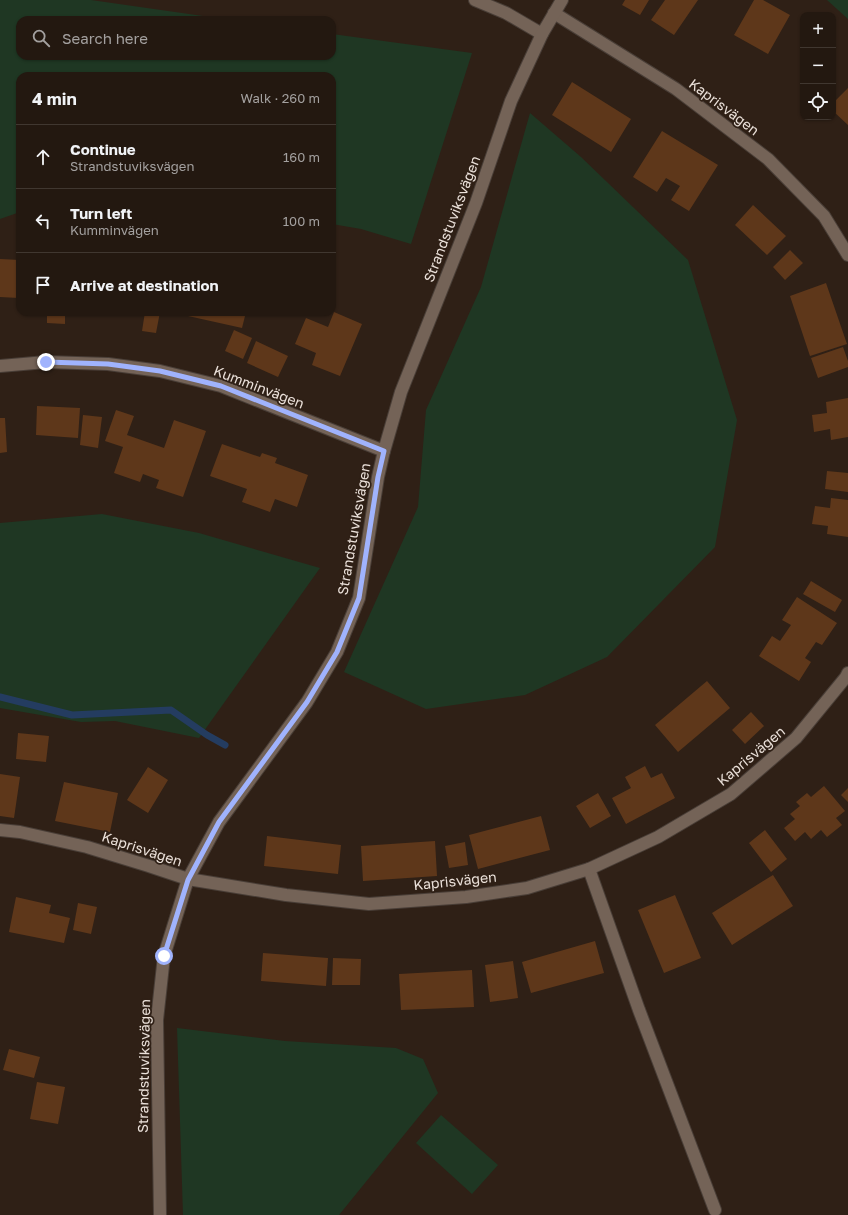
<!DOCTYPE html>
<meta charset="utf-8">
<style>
body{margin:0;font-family:"Golos Text",sans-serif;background:#2f251e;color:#f1f3f6}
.controls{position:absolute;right:12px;top:12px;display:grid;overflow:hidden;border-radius:8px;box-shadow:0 1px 3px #0004}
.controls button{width:36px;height:36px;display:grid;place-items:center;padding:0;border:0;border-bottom:1px solid #403730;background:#231810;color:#f1f3f6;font:20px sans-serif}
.stop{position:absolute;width:12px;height:12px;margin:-9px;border:3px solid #a0b3fd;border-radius:50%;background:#fff}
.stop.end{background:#a0b3fd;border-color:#fff;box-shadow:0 1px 4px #0008}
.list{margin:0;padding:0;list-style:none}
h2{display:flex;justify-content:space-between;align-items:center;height:52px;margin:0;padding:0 16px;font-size:17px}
h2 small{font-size:13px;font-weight:400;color:#a3a09f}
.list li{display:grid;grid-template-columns:26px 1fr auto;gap:12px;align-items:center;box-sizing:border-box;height:64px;padding:0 16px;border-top:1px solid #403730}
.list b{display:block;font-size:15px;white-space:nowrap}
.list p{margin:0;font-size:13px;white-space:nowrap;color:#a3a09f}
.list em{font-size:13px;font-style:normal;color:#a3a09f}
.icon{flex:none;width:22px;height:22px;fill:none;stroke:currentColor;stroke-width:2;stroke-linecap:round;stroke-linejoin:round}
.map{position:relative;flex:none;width:848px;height:1215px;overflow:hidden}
.search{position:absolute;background:#231810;box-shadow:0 1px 3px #0004;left:16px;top:16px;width:320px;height:44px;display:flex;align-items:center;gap:10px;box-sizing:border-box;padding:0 14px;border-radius:12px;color:#a3a09f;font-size:15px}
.panel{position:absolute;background:#231810;box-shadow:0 1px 3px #0004;left:16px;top:72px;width:320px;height:244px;border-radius:12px}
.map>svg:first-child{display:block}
.green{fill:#1f3723}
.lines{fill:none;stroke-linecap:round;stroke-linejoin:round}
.stream{stroke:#243c60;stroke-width:7}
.building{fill:#5e371a}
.lane-casing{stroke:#493e37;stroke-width:14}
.street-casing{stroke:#493e37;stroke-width:14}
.secondary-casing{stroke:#493e37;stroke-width:14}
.lane{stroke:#746357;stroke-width:12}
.street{stroke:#746357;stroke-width:12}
.secondary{stroke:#746357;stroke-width:12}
.route{stroke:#a0b3fd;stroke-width:5}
.labels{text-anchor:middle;stroke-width:3.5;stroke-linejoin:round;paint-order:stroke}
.street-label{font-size:14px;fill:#ebe1da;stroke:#2f2016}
</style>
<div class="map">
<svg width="848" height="1215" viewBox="0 0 848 1215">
<rect width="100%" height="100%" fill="#2f2016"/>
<path class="green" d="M 0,0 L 91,0 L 231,20 L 20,20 L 20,56 L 332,56 L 332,34 L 472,53 L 411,244 L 361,229 L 332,224 L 332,76 L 20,76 L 20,212 L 0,219 Z
M 827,0 L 848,0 L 848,19 Z
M 530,113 L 581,157 L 688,260 L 737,420 L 715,547 L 607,657 L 525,695 L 426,709 L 344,672 L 418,507 L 426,410 L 481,287 Z
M 102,514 L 199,533 L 320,568 L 199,738 L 115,721 L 81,722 L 0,708 L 0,523 Z
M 177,1028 L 285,1041 L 396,1048 L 423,1059 L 438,1093 L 339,1215 L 183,1215 Z
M 441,1115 L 498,1165 L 472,1194 L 416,1143 Z"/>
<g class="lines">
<path class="stream" d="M 0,697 L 72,715 L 171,710 L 207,735 L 225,745"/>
</g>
<path class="building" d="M 625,0 L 649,0 L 640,15 L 622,5 Z
M 665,0 L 698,0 L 674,35 L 651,20 Z
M 754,0 L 763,0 L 790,15 L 768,54 L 734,35 Z
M 572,82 L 631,119 L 611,152 L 552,115 Z
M 848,88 L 848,125 L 833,111 L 833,103 Z
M 662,131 L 718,165 L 689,211 L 671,200 L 680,186 L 666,178 L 657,192 L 633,177 Z
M 753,205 L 786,236 L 767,255 L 735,225 Z
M 790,250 L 803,263 L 785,280 L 773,267 Z
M 0,259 L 20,260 L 19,298 L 0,297 Z
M 826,283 L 847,344 L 810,356 L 790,296 Z
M 47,312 L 65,312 L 65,324 L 47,323 Z
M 145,312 L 160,312 L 156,333 L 142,331 Z
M 189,312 L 246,312 L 242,328 L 188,316 Z
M 334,312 L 362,324 L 340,376 L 312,365 L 316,353 L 295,344 L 306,318 L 328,327 Z
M 234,330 L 252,338 L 243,359 L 225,351 Z
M 256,341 L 288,356 L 278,377 L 247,363 Z
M 843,347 L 848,361 L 848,367 L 818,378 L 811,358 Z
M 848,398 L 848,437 L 831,440 L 830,429 L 814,432 L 812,415 L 827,413 L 826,402 Z
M 37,406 L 80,408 L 78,438 L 36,435 Z
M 116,410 L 134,416 L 127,435 L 164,448 L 174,420 L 206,431 L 183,497 L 156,488 L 159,480 L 143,474 L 140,482 L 114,473 L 123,447 L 105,441 Z
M 83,415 L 102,417 L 98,448 L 80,445 Z
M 0,418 L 5,418 L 7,452 L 0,453 Z
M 222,444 L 260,457 L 262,453 L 277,458 L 275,463 L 308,475 L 297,507 L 275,499 L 270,512 L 242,502 L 247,489 L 210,476 Z
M 827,471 L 848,473 L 848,492 L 825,489 Z
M 831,498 L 848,500 L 848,537 L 827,534 L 828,526 L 812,524 L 815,506 L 830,508 Z
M 811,581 L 842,600 L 835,612 L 803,594 Z
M 797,597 L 837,623 L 822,645 L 816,642 L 805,658 L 811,662 L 799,681 L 759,656 L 772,636 L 780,641 L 791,625 L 782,620 Z
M 707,681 L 730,708 L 678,752 L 655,725 Z
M 751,712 L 764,726 L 745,744 L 732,730 Z
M 18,733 L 49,736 L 46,762 L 16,759 Z
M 645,766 L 651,778 L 662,773 L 675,798 L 626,824 L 612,798 L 631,788 L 625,777 Z
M 148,767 L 168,780 L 148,813 L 127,800 Z
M 0,774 L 20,777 L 14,818 L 0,816 Z
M 64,782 L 118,793 L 110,832 L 55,821 Z
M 824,786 L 845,811 L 836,818 L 842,825 L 827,837 L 821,830 L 811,839 L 805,832 L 795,841 L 784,828 L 795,819 L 790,814 L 800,806 L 796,802 L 807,793 L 811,797 Z
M 848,788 L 848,802 L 841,795 Z
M 598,793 L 611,816 L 590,828 L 576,806 Z
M 541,816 L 550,850 L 478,869 L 469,835 Z
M 765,830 L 787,859 L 771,872 L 749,843 Z
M 267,836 L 341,845 L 338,874 L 264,866 Z
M 435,841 L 437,876 L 363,881 L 361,846 Z
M 465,842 L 468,865 L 449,868 L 445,846 Z
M 773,875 L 793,906 L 732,945 L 712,913 Z
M 675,895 L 701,958 L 664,973 L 638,910 Z
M 16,897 L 51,905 L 49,913 L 70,918 L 64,943 L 9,932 Z
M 78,903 L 97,907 L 91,934 L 73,930 Z
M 595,941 L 604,973 L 531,993 L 522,962 Z
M 263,953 L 328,958 L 326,986 L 261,981 Z
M 333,958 L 361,959 L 360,985 L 332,985 Z
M 513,961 L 518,998 L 490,1002 L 485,965 Z
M 472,970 L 474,1007 L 401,1010 L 399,974 Z
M 9,1049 L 40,1057 L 34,1078 L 3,1070 Z
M 37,1082 L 65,1087 L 58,1124 L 30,1119 Z"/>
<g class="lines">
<g class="lane-casing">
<path id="lane" d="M 589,869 L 639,1010 L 715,1210"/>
</g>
<g class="street-casing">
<path id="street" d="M 475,0 L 506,13 L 542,34
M 554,13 L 676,89 L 768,159 L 824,216 L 848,255
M 0,366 L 46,362 L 108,364 L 160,371 L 221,386 L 384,451
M 0,830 L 20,832 L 87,847 L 149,866 L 188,879 L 286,895 L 369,904 L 466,897 L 527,888 L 589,869 L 658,837 L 731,794 L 796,738 L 846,677 L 848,673"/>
</g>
<g class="secondary-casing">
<path id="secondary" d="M 160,1215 L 157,1020 L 164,956 L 188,879 L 219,822 L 307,702 L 337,652 L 359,598 L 378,477 L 384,451 L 401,392 L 476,203 L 511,101 L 542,34 L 562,0"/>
</g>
<use href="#lane" class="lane"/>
<use href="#street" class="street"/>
<use href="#secondary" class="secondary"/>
</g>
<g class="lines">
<path class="route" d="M 46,362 L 108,364 L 160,371 L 221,386 L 384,451 L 378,477 L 359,598 L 337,652 L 307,702 L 219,822 L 188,880 L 164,956"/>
</g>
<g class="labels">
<g class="street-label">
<text transform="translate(724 107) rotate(37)" y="5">Kaprisvägen</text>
<text transform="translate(452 219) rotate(-69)" y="5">Strandstuviksvägen</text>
<text transform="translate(259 387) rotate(21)" y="5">Kumminvägen</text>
<text transform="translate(354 529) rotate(-80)" y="5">Strandstuviksvägen</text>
<text transform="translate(751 756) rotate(-40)" y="5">Kaprisvägen</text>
<text transform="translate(142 849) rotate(18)" y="5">Kaprisvägen</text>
<text transform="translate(455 881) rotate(-6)" y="5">Kaprisvägen</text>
<text transform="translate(144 1066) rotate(-89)" y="5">Strandstuviksvägen</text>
</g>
</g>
</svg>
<div class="controls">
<button>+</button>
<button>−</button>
<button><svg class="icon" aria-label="locate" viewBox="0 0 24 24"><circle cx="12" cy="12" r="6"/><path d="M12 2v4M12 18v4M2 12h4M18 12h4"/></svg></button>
</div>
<div class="stop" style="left:164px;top:956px"></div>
<div class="stop end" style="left:46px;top:362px"></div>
<div class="search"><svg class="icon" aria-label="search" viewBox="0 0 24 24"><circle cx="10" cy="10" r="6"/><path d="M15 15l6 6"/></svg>Search here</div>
<section class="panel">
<h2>4 min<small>Walk · 260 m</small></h2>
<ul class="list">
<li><svg class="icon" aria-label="ahead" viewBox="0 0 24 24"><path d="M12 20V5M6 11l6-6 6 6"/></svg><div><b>Continue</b><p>Strandstuviksvägen</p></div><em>160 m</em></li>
<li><svg class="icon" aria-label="left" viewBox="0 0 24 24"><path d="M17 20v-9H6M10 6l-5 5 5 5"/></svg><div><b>Turn left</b><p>Kumminvägen</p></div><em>100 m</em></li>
<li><svg class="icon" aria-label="arrive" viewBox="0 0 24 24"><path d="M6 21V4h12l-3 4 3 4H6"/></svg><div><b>Arrive at destination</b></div></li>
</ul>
</section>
</div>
